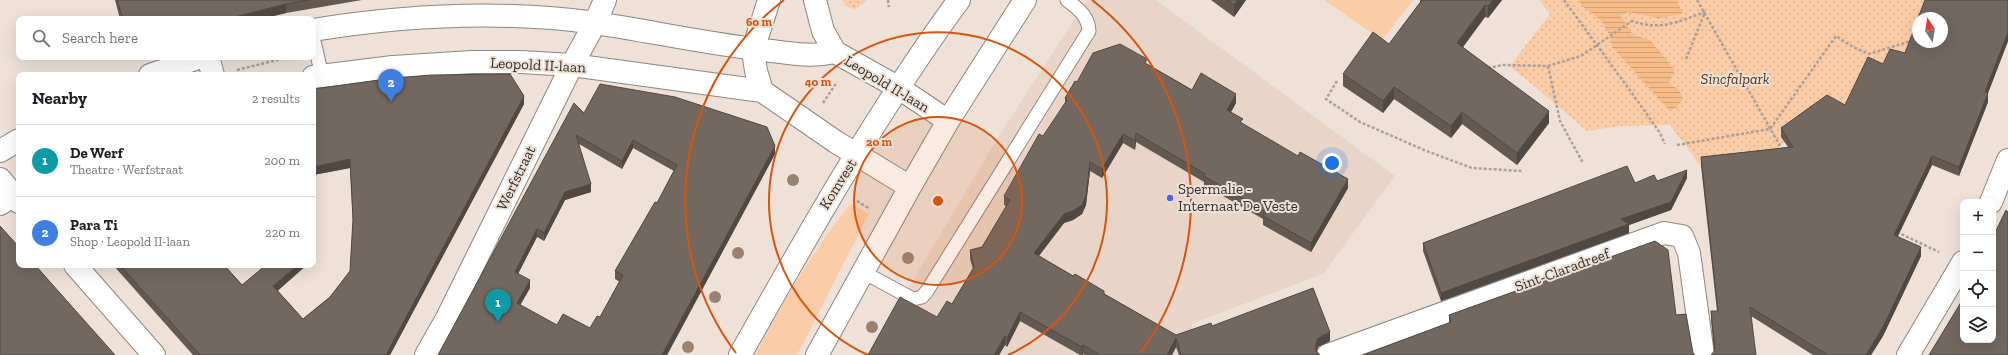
<!DOCTYPE html>
<meta charset="utf-8">
<style>
body{margin:0;font-family:"Zilla Slab",serif;background:#f2f2f2;color:#202124}
.controls{position:absolute;right:12px;bottom:12px;display:grid;overflow:hidden;border-radius:8px;box-shadow:0 4px 16px #0002}
.controls button{width:36px;height:36px;display:grid;place-items:center;padding:0;border:0;border-bottom:1px solid #e0e0e0;background:#fff;color:#202124;font:20px sans-serif}
.compass{position:absolute;left:1912px;top:12px;width:36px;height:36px;border-radius:50%;background:#fff;box-shadow:0 4px 16px #0002;rotate:348deg}
.you{position:absolute;left:1332px;top:163px;width:14px;height:14px;margin:-10px;border:3px solid #fff;border-radius:50%;background:#1a73e8;box-shadow:0 0 0 6px #1a73e833}
.badge{display:grid;place-items:center;width:26px;height:26px;border-radius:50%;background:#b45309;color:#fff;font-size:13px;font-weight:700}
.pin{position:absolute;translate:-50% -33px;filter:drop-shadow(0 1px 2px #0008)}
.pin::after{content:'';position:absolute;top:21px;width:14px;height:12px;background:inherit;clip-path:polygon(0 0,100% 0,50% 100%)}
.list{margin:0;padding:0;list-style:none}
h2{display:flex;justify-content:space-between;align-items:center;height:52px;margin:0;padding:0 16px;font-size:17px}
h2 small{font-size:13px;font-weight:400;color:#757577}
.list li{display:grid;grid-template-columns:26px 1fr auto;gap:12px;align-items:center;box-sizing:border-box;height:72px;padding:0 16px;border-top:1px solid #e0e0e0}
.list b{display:block;font-size:15px;white-space:nowrap}
.list p{margin:0;font-size:13px;white-space:nowrap;color:#757577}
.list em{font-size:13px;font-style:normal;color:#757577}
.icon{flex:none;width:22px;height:22px;fill:none;stroke:currentColor;stroke-width:2;stroke-linecap:round;stroke-linejoin:round}
.map{position:relative;flex:none;width:2008px;height:355px;overflow:hidden}
.search{position:absolute;background:#fff;box-shadow:0 4px 16px #0002;left:16px;top:16px;width:300px;height:44px;display:flex;align-items:center;gap:10px;box-sizing:border-box;padding:0 14px;border-radius:8px;color:#757577;font-size:15px}
.panel{position:absolute;background:#fff;box-shadow:0 4px 16px #0002;left:16px;top:72px;width:300px;height:196px;border-radius:8px}
.map>svg:first-child{display:block}
.built{fill:#e8d5c7}
.green{fill:#fbcca6}
.park{fill:url(#park-dots)}
.water{fill:url(#water-rules)}
.lines{fill:none;stroke-linecap:round;stroke-linejoin:round}
.lane-casing{stroke:#91867e;stroke-width:15}
.street-casing{stroke:#91867e;stroke-width:24}
.secondary-casing{stroke:#91867e;stroke-width:24}
.path{stroke:#aaa19a;stroke-width:2.5;stroke-dasharray:3 2;stroke-linecap:butt}
.lane{stroke:#fff;stroke-width:13}
.street{stroke:#fff;stroke-width:22}
.secondary{stroke:#fff;stroke-width:22}
.tree{fill:#998370}
.wall{fill:#625953;fill-rule:evenodd}
.shaded-wall{fill:#504943}
.building{fill:#726860;stroke:#504943;fill-rule:evenodd}
.ring{fill:none;stroke:#d6550f;stroke-width:2}
.poi-dot{fill:#5068dd;stroke:#ede1d8;stroke-width:1.5}
.labels{text-anchor:middle;stroke-width:4;stroke-linejoin:round;paint-order:stroke}
.street-label{font-size:15px;fill:#332f2b;stroke:#ede1d8}
.park-label{font-size:15px;font-style:italic;fill:#55361b;stroke:#ede1d8}
.poi-label{font-size:15px;fill:#332f2b;stroke:#ede1d8;text-anchor:start}
.centre{fill:#d6550f;stroke:#ede1d8;stroke-width:2}
.ring-label{font-size:12px;text-anchor:middle;font-weight:bold;fill:#d6550f;stroke:#ede1d8;stroke-width:4;stroke-linejoin:round;paint-order:stroke}
</style>
<div class="map">
<svg width="2008" height="355" viewBox="0 0 2008 355">
<defs>
<pattern id="park-dots" width="8" height="8" patternUnits="userSpaceOnUse"><rect width="8" height="8" fill="#fbcca6"/><path d="M2 2h.1M6 6h.1" fill="none" stroke="#d8b08f" stroke-width="1.8" stroke-linecap="round"/></pattern>
<pattern id="water-rules" width="6" height="5" patternUnits="userSpaceOnUse"><rect width="6" height="5" fill="#f7bb88"/><path d="M0 2.5h6" fill="none" stroke="#d4a176"/></pattern>
</defs>
<rect width="100%" height="100%" fill="#ede1d8"/>
<path class="built" d="M 1087,0 L 1156,0 L 1395,176 L 1323,274 L 1191,324 L 1201,355 L 872,355 L 904,295 L 1002,131 Z"/>
<path class="green" d="M 1324,0 L 1413,0 L 1382,40 Z
M 851,204 L 869,214 L 797,355 L 755,355 C 784,302 812,250 851,204 Z"/>
<path class="park" d="M 842,0 L 867,0 L 855,10 L 845,5 Z
M 1539,0 L 1929,0 L 1922,18 L 1918,18 L 1918,28 L 1905,62 L 1845,114 L 1827,104 L 1768,157 L 1701,166 L 1670,125 L 1621,126 L 1587,131 L 1510,66 L 1550,14 Z"/>
<path class="water" d="M 1579,0 L 1677,0 L 1683,14 L 1658,18 L 1628,12 L 1620,15 L 1633,35 L 1650,40 L 1675,70 L 1669,83 L 1679,90 L 1683,99 L 1676,108 L 1669,110 L 1612,47 C 1611,37 1607,28 1600,20 C 1594,13 1583,10 1579,0 Z"/>
<g class="lines">
<g class="lane-casing">
<path id="lane" d="M 313,37 L 322,76
M 863,272 L 913,299 L 922,297 L 927,291 L 1089,31 C 1088,15 1078,9 1067,0"/>
</g>
<g class="street-casing">
<path id="street" d="M 0,179 L 19,202
M 1991,202 L 2008,160
M 75,265 L 154,355
M 426,355 L 446,320 L 572,65 L 595,23 L 605,0
M 1328,355 L 1664,233 L 1682,236 L 1689,253 L 1703,355
M 1908,355 L 1963,262"/>
</g>
<g class="secondary-casing">
<path id="secondary" d="M 815,0 L 823,31 L 835,52
M 313,30 C 406,15 502,10 596,23 C 655,32 713,45 772,51 C 794,54 813,57 835,52 L 899,88 L 948,121
M 208,57 L 213,75
M 150,75 L 201,57
M 313,77 L 393,67 L 472,62 L 521,62 L 572,65 L 762,91 L 836,142 L 910,187
M 762,91 L 756,71 L 753,50 L 769,0
M 0,151 L 19,140
M 0,204 L 19,192
M 740,355 C 808,234 877,112 959,0
M 817,355 L 910,187 L 948,121 L 1025,0"/>
</g>
<path class="path" d="M 888,0 L 889,7
M 1564,0 L 1634,96 L 1660,133 L 1665,144
M 1697,0 L 1783,151
M 1686,59 L 1705,12
M 1548,66 L 1560,121 L 1583,163
M 1488,68 L 1503,65 L 1548,66 L 1581,56 L 1632,21 C 1661,31 1677,22 1705,12
M 237,70 L 289,57
M 1337,81 L 1326,99 L 1360,122 L 1424,150 L 1472,168 L 1522,171
M 823,103 L 837,82
M 1677,145 L 1770,129 L 1836,36 L 1853,47 L 1869,54 L 1911,41
M 857,201 L 870,209
M 1897,232 L 1939,252"/>
<use href="#lane" class="lane"/>
<use href="#street" class="street"/>
<use href="#secondary" class="secondary"/>
</g>
<g class="tree">
<circle cx="793" cy="180" r="6"/>
<circle cx="738" cy="253" r="6"/>
<circle cx="908" cy="258" r="6"/>
<circle cx="715" cy="297" r="6"/>
<circle cx="872" cy="327" r="6"/>
<circle cx="688" cy="347" r="6"/>
</g>
<path class="wall" d="M 115,0 L 362,0 L 286,13 L 261,19 L 120,19 Z
M 1211,0 L 1246,0 L 1234,17 Z
M 1420,0 L 1502,0 L 1488,18 L 1485,17 L 1463,47 L 1549,123 L 1517,165 L 1462,124 L 1451,138 L 1394,99 L 1383,113 L 1343,86 L 1343,74 L 1389,44 L 1420,3 Z
M 2008,41 L 1988,93 L 1988,102 L 1959,176 L 1932,165 L 1898,236 L 1921,256 L 1883,336 L 1871,355 L 1813,355 L 1751,316 L 1714,351 L 1711,320 L 1711,311 L 1717,311 L 1701,166 L 1701,157 L 1788,147 L 1781,137 L 1781,128 L 1845,105 L 1883,64 L 1905,53 Z
M 1147,64 L 1192,90 L 1236,103 L 1231,112 L 1243,124 L 1348,188 L 1311,252 L 1263,225 L 1263,219 L 1204,185 L 1204,182 L 1136,142 L 1135,150 L 1123,143 L 1102,178 L 1090,171 L 1086,205 L 1082,214 L 1073,220 L 1064,223 L 1039,256 L 1176,335 L 1212,326 L 1330,341 L 1318,347 L 1317,351 L 1320,355 L 1179,355 L 1176,347 L 1172,355 L 1085,355 L 1083,354 L 1082,355 L 1080,355 L 1020,321 L 1007,347 L 1005,345 L 999,355 L 868,355 L 937,317 L 952,304 L 973,269 L 970,259 L 970,250 L 982,247 L 1006,206 L 1004,205 L 1004,196 L 1065,105 L 1065,98 L 1077,82 Z
M 524,104 L 390,355 L 193,355 L 113,265 L 224,265 L 242,285 L 278,291 L 303,319 L 330,297 L 350,271 L 353,223 L 350,168 L 313,175 Z
M 584,113 L 775,154 L 667,355 L 438,355 ZM 579,144 L 622,169 L 633,148 L 674,171 L 657,203 L 615,271 L 615,279 L 620,282 L 600,317 L 590,328 L 557,325 L 520,305 L 530,288 L 518,273 L 537,237 L 544,241 L 565,200 L 591,192 Z
M 1687,178 L 1671,210 L 1629,225 L 1629,233 L 1441,301 L 1423,251 L 1423,243 L 1635,183 Z
M 1449,315 L 1676,315 L 1693,353 L 1449,322 Z"/>
<path class="shaded-wall" d="M 1238,0 L 1246,0 L 1234,17 L 1234,5 Z
M 1493,0 L 1502,0 L 1488,18 L 1488,6 Z
M 286,4 L 286,13 L 261,19 L 227,19 Z
M 1485,5 L 1485,17 L 1457,55 L 1457,43 Z
M 2008,32 L 2008,41 L 1985,101 L 1985,92 Z
M 1394,87 L 1394,99 L 1383,113 L 1383,101 Z
M 1988,93 L 1988,102 L 1959,176 L 1959,167 Z
M 1236,94 L 1236,103 L 1227,119 L 1227,110 Z
M 524,96 L 524,104 L 390,355 L 386,355 Z
M 1549,111 L 1549,123 L 1517,165 L 1517,153 Z
M 1462,112 L 1462,124 L 1451,138 L 1451,126 Z
M 1136,133 L 1136,142 L 1135,150 L 1135,141 Z
M 1123,134 L 1123,143 L 1102,178 L 1102,169 Z
M 633,140 L 633,148 L 622,169 L 622,161 Z
M 775,146 L 775,154 L 667,355 L 662,355 Z
M 1932,156 L 1932,165 L 1894,244 L 1894,235 Z
M 350,159 L 350,168 L 313,175 L 313,167 Z
M 1090,162 L 1090,171 L 1086,205 L 1082,214 L 1073,220 L 1064,223 L 1034,262 L 1034,253 Z
M 1687,170 L 1687,178 L 1671,210 L 1629,225 L 1629,233 L 1441,301 L 1441,293 L 1621,219 Z
M 1348,179 L 1348,188 L 1311,252 L 1311,243 Z
M 591,184 L 591,192 L 565,200 L 544,241 L 544,233 L 565,192 Z
M 537,229 L 537,237 L 515,280 L 515,272 Z
M 1921,247 L 1921,256 L 1883,336 L 1871,355 L 1866,355 Z
M 316,249 L 316,257 L 313,260 L 313,251 Z
M 298,265 L 307,265 L 273,295 L 273,286 Z
M 530,280 L 530,288 L 517,311 L 517,303 Z
M 1020,312 L 1020,321 L 1007,347 L 1007,338 Z
M 1330,332 L 1330,341 L 1318,347 L 1316,353 L 1316,344 L 1318,338 Z
M 1005,336 L 1005,345 L 999,355 L 994,355 Z
M 1176,338 L 1176,347 L 1172,355 L 1167,355 Z
M 1083,345 L 1083,354 L 1082,355 L 1082,347 Z"/>
<path class="building" d="M 117,0 L 309,0 L 286,4 L 227,19 L 123,19 Z
M 1227,0 L 1238,0 L 1234,5 Z
M 1422,0 L 1493,0 L 1488,6 L 1485,5 L 1457,43 L 1549,111 L 1517,153 L 1462,112 L 1451,126 L 1394,87 L 1383,101 L 1343,74 L 1373,32 L 1389,44 Z
M 1925,0 L 2008,0 L 2008,32 L 1985,92 L 1988,93 L 1959,167 L 1932,156 L 1894,235 L 1921,247 L 1883,327 L 1866,355 L 1828,355 L 1750,307 L 1756,355 L 1711,355 L 1715,350 L 1711,311 L 1718,311 L 1701,157 L 1793,147 L 1781,128 L 1827,95 L 1845,105 L 1868,57 L 1883,64 L 1890,49 L 1905,53 L 1918,19 L 1918,42 L 1942,42 L 1942,18 L 1918,18 Z
M 1120,44 L 1147,59 L 1145,63 L 1192,90 L 1201,73 L 1236,94 L 1227,110 L 1243,119 L 1240,122 L 1298,156 L 1300,152 L 1348,179 L 1311,243 L 1263,216 L 1266,212 L 1204,176 L 1205,174 L 1136,133 L 1135,141 L 1123,134 L 1102,169 L 1090,162 L 1086,196 L 1082,205 L 1073,211 L 1064,214 L 1034,253 L 1073,276 L 1075,274 L 1104,291 L 1104,294 L 1176,335 L 1211,323 L 1212,326 L 1313,288 L 1330,332 L 1318,338 L 1316,344 L 1316,351 L 1320,355 L 1181,355 L 1176,338 L 1167,355 L 1100,355 L 1083,345 L 1082,347 L 1020,312 L 1007,338 L 1005,336 L 994,355 L 868,355 L 900,297 L 937,317 L 947,301 L 952,304 L 974,267 L 970,250 L 982,247 L 1010,200 L 1004,196 L 1039,134 L 1043,136 L 1067,100 L 1065,98 L 1075,81 L 1077,82 L 1093,53 Z
M 510,74 L 524,96 L 386,355 L 200,355 L 120,265 L 224,265 L 242,285 L 266,265 L 298,265 L 273,286 L 303,319 L 330,297 L 350,271 L 353,219 L 350,159 L 313,167 L 313,89 L 329,87 L 393,78 L 432,75 Z
M 600,84 L 675,97 L 767,127 L 775,146 L 662,355 L 438,355 L 574,103 L 584,113 ZM 576,135 L 622,161 L 633,140 L 677,165 L 657,203 L 655,202 L 615,271 L 623,275 L 600,317 L 597,316 L 590,328 L 563,314 L 557,325 L 517,303 L 530,280 L 515,272 L 537,229 L 544,233 L 565,192 L 591,184 Z
M 1627,166 L 1635,183 L 1654,175 L 1657,181 L 1687,170 L 1671,202 L 1621,219 L 1629,224 L 1441,293 L 1423,243 Z
M 2006,210 L 2008,212 L 2008,355 L 1929,355 L 1963,299 L 1963,340 L 1993,340 L 1993,237 Z
M 0,226 L 19,247 L 19,265 L 35,265 L 115,355 L 0,355 Z
M 1655,241 L 1668,250 L 1676,315 L 1686,314 L 1693,353 L 1695,355 L 1363,355 L 1451,322 L 1449,315 Z
M 313,246 L 316,249 L 313,251 Z"/>
<circle cx="938" cy="201" r="84" fill="#d6550f" fill-opacity=".12"/>
<g class="ring">
<circle cx="938" cy="201" r="84"/>
<path d="M868 355A169 169 0 1 1 1008 355"/>
<path d="M736 353A253 253 0 0 1 784 0M1092 0A253 253 0 0 1 1140 353"/>
</g>
<circle class="poi-dot" cx="1170" cy="198" r="4"/>
<g class="labels">
<g class="street-label">
<text transform="translate(538 65) rotate(3)" y="5">Leopold II-laan</text>
<text transform="translate(887 84) rotate(31)" y="5">Leopold II-laan</text>
<text transform="translate(516 178) rotate(-64)" y="5">Werfstraat</text>
<text transform="translate(838 184) rotate(-58)" y="5">Komvest</text>
<text transform="translate(1562 270) rotate(-20)" y="5">Sint-Claradreef</text>
</g>
<g class="park-label">
<text x="1735" y="84">Sincfalpark</text>
</g>
<g class="poi-label">
<text x="1178" y="194">Spermalie -<tspan x="1178" dy="17">Internaat De Veste</tspan></text>
</g>
</g>
<circle cx="938" cy="201" r="6" class="centre"/>
<g class="ring-label">
<text x="759" y="26">60 m</text>
<text x="818" y="86">40 m</text>
<text x="879" y="146">20 m</text>
</g>
</svg>
<div class="controls">
<button>+</button>
<button>−</button>
<button><svg class="icon" aria-label="locate" viewBox="0 0 24 24"><circle cx="12" cy="12" r="6"/><path d="M12 2v4M12 18v4M2 12h4M18 12h4"/></svg></button>
<button><svg class="icon" aria-label="layers" viewBox="0 0 24 24"><path d="M12 4l9 5-9 5-9-5zM3 14l9 5 9-5"/></svg></button>
</div>
<svg class="compass" viewBox="-18 -18 36 36"><path d="M0-13l5 13h-10z" fill="#e53935"/><path d="M0 13l5-13h-10z" fill="#757577"/></svg>
<div class="you"></div>
<div class="pin badge" style="left:498px;top:322px;background:#0f9aa8">1</div>
<div class="pin badge" style="left:391px;top:102px;background:#3f7fe0">2</div>
<div class="search"><svg class="icon" aria-label="search" viewBox="0 0 24 24"><circle cx="10" cy="10" r="6"/><path d="M15 15l6 6"/></svg>Search here</div>
<section class="panel">
<h2>Nearby<small>2 results</small></h2>
<ul class="list">
<li><span class="badge" style="background:#0f9aa8">1</span><div><b>De Werf</b><p>Theatre · Werfstraat</p></div><em>200 m</em></li>
<li><span class="badge" style="background:#3f7fe0">2</span><div><b>Para Ti</b><p>Shop · Leopold II-laan</p></div><em>220 m</em></li>
</ul>
</section>
</div>
